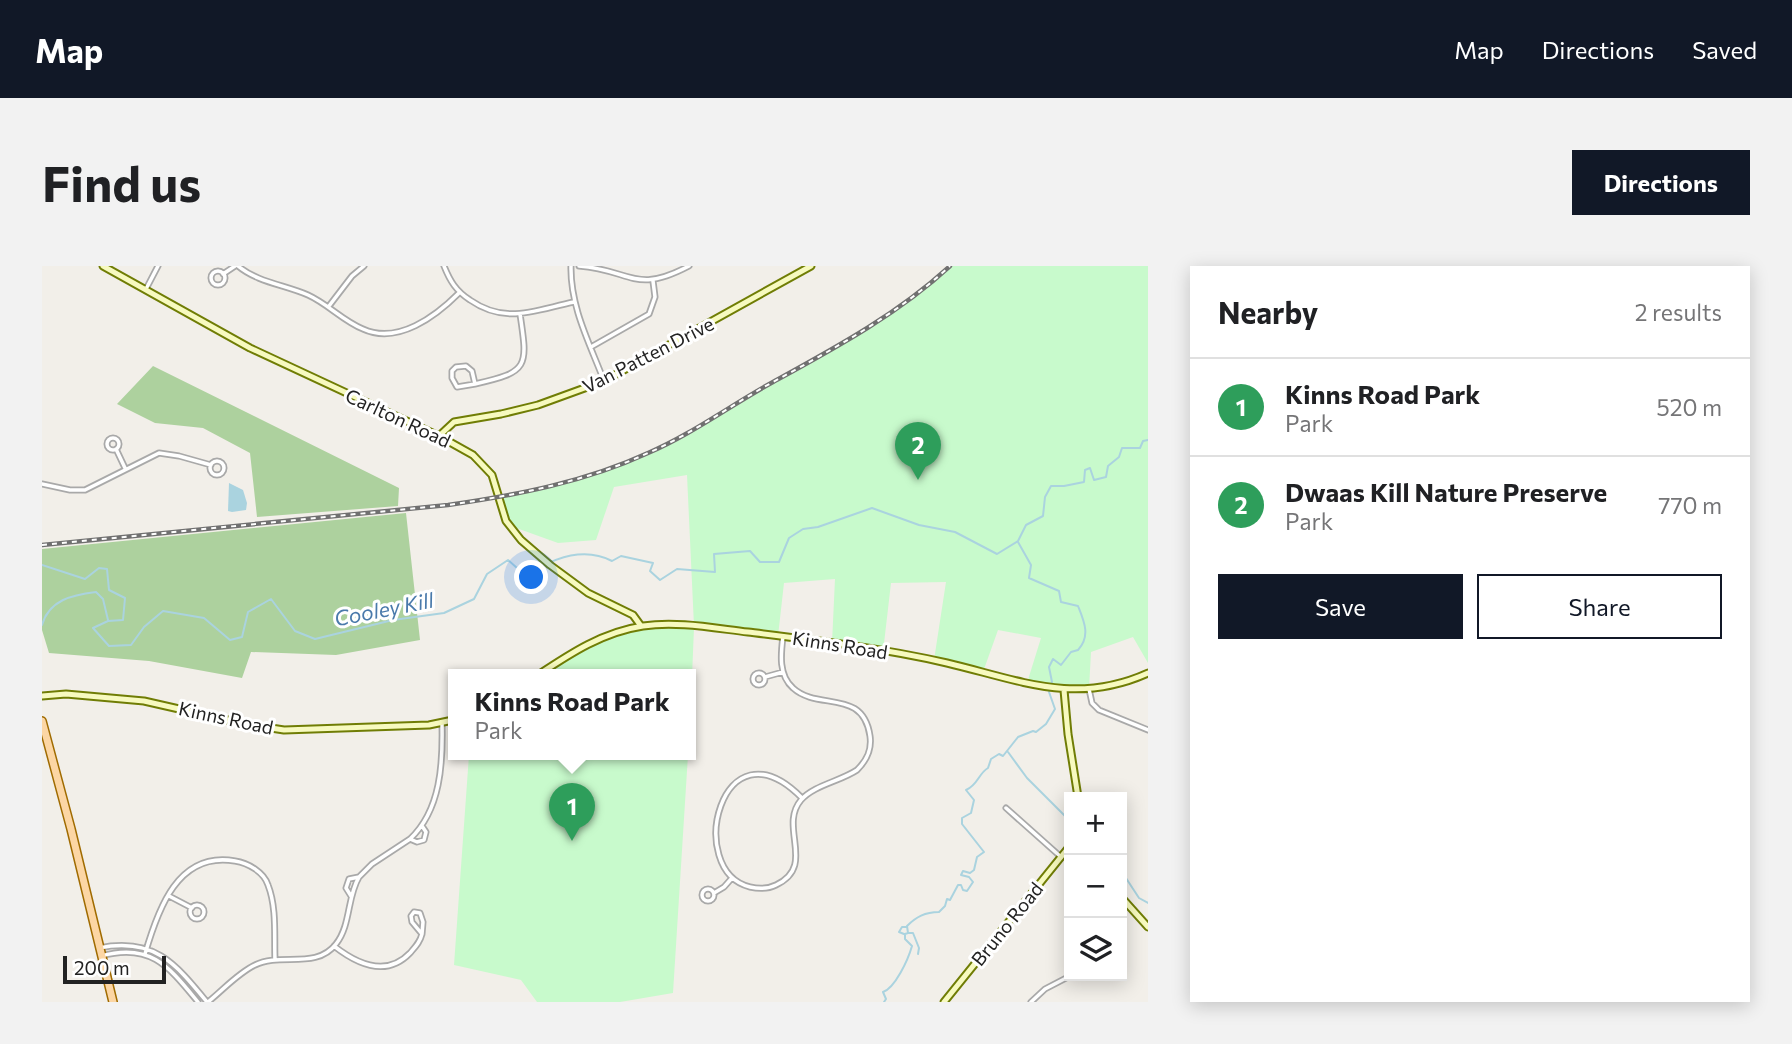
<!DOCTYPE html>
<meta charset="utf-8">
<style>
body{margin:0;font-family:Commissioner,sans-serif;background:#f2f2f2;color:#202124}
.controls{position:absolute;right:21px;bottom:21px;display:grid;overflow:hidden;border-radius:0px;box-shadow:0 4px 18px #0003}
.controls button{width:63px;height:63px;display:grid;place-items:center;padding:0;border:0;border-bottom:2px solid #e0e0e0;background:#fff;color:#202124;font:35px sans-serif}
.scale{position:absolute;left:21px;bottom:18px;width:103px;box-sizing:border-box;padding-left:7px;border:4px solid #222;border-top:0;font-size:19px;line-height:24px;white-space:nowrap;color:#222;-webkit-text-stroke:5px #fff;paint-order:stroke}
.you{position:absolute;left:490px;top:312px;width:24px;height:24px;margin:-18px;border:5px solid #fff;border-radius:50%;background:#1a73e8;box-shadow:0 0 0 10px #1a73e833}
.badge{display:grid;place-items:center;width:46px;height:46px;border-radius:50%;background:#111827;color:#fff;font-size:23px;font-weight:700}
.pin{position:absolute;translate:-50% -58px;filter:drop-shadow(0 2px 4px #0008)}
.pin::after{content:'';position:absolute;top:37px;width:24px;height:21px;background:inherit;clip-path:polygon(0 0,100% 0,50% 100%)}
.popup{position:absolute;left:406px;top:403px;width:248px;height:91px;box-sizing:border-box;display:grid;place-content:center;border-radius:0px;background:#fff;filter:drop-shadow(0 2px 5px #0005);font-size:23px;white-space:nowrap;color:#757577}
.popup b{font-size:26px;color:#202124}
.popup::after{content:'';position:absolute;left:50%;top:100%;margin-left:-14px;border:14px solid transparent;border-top-color:#fff}
.list{margin:0;padding:0;list-style:none}
h2{display:flex;justify-content:space-between;align-items:center;height:91px;margin:0;padding:0 28px;font-size:30px}
h2 small{font-size:23px;font-weight:400;color:#757577}
.list li{display:grid;grid-template-columns:46px 1fr auto;gap:21px;align-items:center;box-sizing:border-box;height:98px;padding:0 28px;border-top:2px solid #e0e0e0}
.list b{display:block;font-size:26px;white-space:nowrap}
.list p{margin:0;font-size:23px;white-space:nowrap;color:#757577}
.list em{font-size:23px;font-style:normal;color:#757577}
.actions{display:flex;gap:14px;padding:21px 28px}
.actions a{flex:1;padding:16px 0;border:2px solid #111827;border-radius:0px;text-align:center;font-size:24px;color:#111827}
.actions .main{background:#111827;color:#fff}
.icon{flex:none;width:38px;height:38px;fill:none;stroke:currentColor;stroke-width:2;stroke-linecap:round;stroke-linejoin:round}
.map{position:relative;flex:none;width:1106px;height:736px;overflow:hidden;border-radius:0px}
header{display:flex;align-items:center;gap:42px;box-sizing:border-box;height:98px;padding:0 35px;background:#111827;color:#fff}
header strong{font-size:33px}
nav{display:flex;gap:38px;margin-inline-start:auto;font-size:24px}
.intro{display:flex;align-items:center;justify-content:space-between;box-sizing:border-box;height:168px;padding:0 42px}
h1{margin:0;font-size:49px}
.button{padding:18px 32px;border-radius:0px;background:#111827;color:#fff;font-size:24px;font-weight:700}
main{display:flex;gap:42px;padding:0 42px}
aside{flex:1;background:#fff;border-radius:0px;box-shadow:0 4px 18px #0003}
.map>svg:first-child{display:block}
.forest{fill:#add19e}
.park{fill:#c8facc}
.water{fill:#aad3df}
.lines{fill:none;stroke-linecap:round;stroke-linejoin:round}
.stream{stroke:#aad3df;stroke-width:2}
.street-casing{stroke:#a9a9a9;stroke-width:7}
.secondary-casing{stroke:#707d05;stroke-width:9}
.primary-casing{stroke:#a06b00;stroke-width:10}
.street{stroke:#fff;stroke-width:3.5}
.secondary{stroke:#f7fabf;stroke-width:5}
.primary{stroke:#fcd6a4;stroke-width:7}
.rail-casing{stroke:#707070;stroke-width:4.5}
.rail{stroke:#fff;stroke-width:2;stroke-dasharray:5;stroke-linecap:butt}
.labels{text-anchor:middle;stroke-width:6;stroke-linejoin:round;paint-order:stroke}
.street-label{font-size:19px;fill:#222;stroke:#fff}
.water-label{font-size:21px;font-style:italic;fill:#4a7aab;stroke:#fff}
</style>
<header>
<strong>Map</strong>
<nav><a>Map</a><a>Directions</a><a>Saved</a></nav>
</header>
<div class="intro"><h1>Find us</h1><a class="button">Directions</a></div>
<main>
<div class="map">
<svg width="1106" height="736" viewBox="0 0 1106 736">
<rect width="100%" height="100%" fill="#f2efe9"/>
<path class="forest" d="M 111,100 L 357,222 L 356,240 L 215,251 L 208,187 L 161,162 L 113,157 L 75,138 Z
M 364,247 L 378,374 L 294,389 L 209,386 L 200,412 L 107,395 L 7,387 L 0,364 L 0,283 Z"/>
<path class="park" d="M 907,0 L 1106,0 L 1106,397 L 1091,371 L 1049,386 L 1047,423 L 985,417 L 999,372 L 956,364 L 941,406 L 892,394 L 904,316 L 849,317 L 841,386 L 790,377 L 793,313 L 742,317 L 736,370 L 652,360 L 645,209 L 572,221 L 554,274 L 516,277 L 466,259 L 458,232 L 515,219 L 584,196 L 620,180 L 760,101 L 876,28 Z
M 623,361 L 652,362 L 649,435 L 649,409 L 501,409 C 541,379 574,366 623,361 Z
M 427,489 L 646,489 L 631,727 L 578,736 L 495,736 L 479,714 L 412,699 Z"/>
<path class="water" d="M 187,217 L 201,224 L 205,237 L 204,244 L 190,246 L 186,245 Z"/>
<g class="lines">
<path class="stream" d="M 0,299 L 43,313 L 57,302 L 65,303 L 67,324 L 83,332 L 81,354 L 66,355 L 51,362 L 67,380 L 89,379 L 102,361 L 121,345 L 162,352 L 188,374 L 200,371 L 206,346 L 229,333 L 253,365 L 273,373 L 351,354 L 402,347 L 432,333 L 445,308 L 466,294 L 484,310 C 509,293 541,280 570,295 L 579,290 L 611,297 L 608,305 L 618,314 L 635,303 L 673,306 L 672,288 L 708,285 L 718,296 L 737,296 L 747,272 L 761,263 L 776,261 L 830,242 L 877,259 L 913,266 L 955,288 L 976,275 L 984,259 L 1001,250 L 1003,231 L 1009,220 L 1022,220 L 1042,216 L 1043,204 L 1048,202 L 1052,214 L 1064,211 L 1066,200 L 1077,191 L 1080,182 L 1098,182 L 1101,175 L 1106,174
M 0,359 C 7,334 30,329 54,326 L 61,333 L 66,354
M 966,486 L 985,512 L 1027,554
M 1080,606 L 1097,632 L 1106,637
M 866,667 L 871,667 L 877,682 L 876,688
M 862,668 L 857,666 L 860,661 L 864,661
M 842,736 L 844,733 L 841,726 C 853,722 866,694 870,680 L 863,673 L 863,668 L 866,667 L 865,660 C 874,651 883,646 897,646 L 903,640 L 905,633 L 908,634 L 916,619 L 919,619 L 921,624 L 925,625 L 931,616 L 927,611 L 919,609 L 921,605 L 928,607 L 932,604 L 935,591 L 942,586 L 920,558 L 920,552 L 929,547 L 932,534 L 924,524 C 936,519 936,508 946,502 L 949,493 L 957,488 L 961,490 L 976,471 L 991,465 L 994,466 L 1004,458 L 1013,443 L 1007,426 L 1010,416 L 1007,401 L 1011,393 L 1019,399 L 1029,386 L 1036,384 C 1049,370 1042,355 1036,340 L 1019,336 L 1017,325 L 987,312 L 989,299 L 976,276"/>
<g class="street-casing">
<path id="street" d="M 196,0 C 215,16 243,19 266,29 C 286,38 301,55 321,63 C 356,79 394,50 417,27
M 402,0 C 408,15 414,25 428,34 C 464,59 493,44 532,36
M 529,0 C 528,41 548,78 562,115
M 537,0 C 590,4 592,29 647,0
M169 12a7 7 0 1 1 14 0a7 7 0 1 1-14 0Z
M 181,8 L 193,0
M 104,23 L 116,0
M 287,40 L 310,10 L 322,0
M 549,81 L 607,48 L 613,31 L 611,15
M 424,100 L 430,105 L 433,118 L 415,121 L 410,112 L 410,105 L 414,101 Z
M 433,118 C 487,106 486,101 478,48
M65 178a6 6 0 1 1 12 0a6 6 0 1 1-12 0Z
M 74,183 L 83,202
M168 202a7 7 0 1 1 14 0a7 7 0 1 1-14 0Z
M 0,218 L 28,224 L 43,224 L 117,187 L 137,190 L 169,199
M 741,370 C 739,387 736,409 751,422 C 776,445 821,422 828,470 C 830,484 825,494 815,504 C 799,515 772,519 759,534 C 736,561 775,600 734,619 C 726,623 717,623 708,621 C 642,605 679,450 760,532
M711 413a6 6 0 1 1 12 0a6 6 0 1 1-12 0Z
M 723,411 L 741,406
M 1047,423 L 1050,437 L 1057,444 L 1106,464
M 964,542 L 1019,591
M 368,573 C 399,544 401,497 400,457
M660 629a6 6 0 1 1 12 0a6 6 0 1 1-12 0Z
M 672,627 L 682,621 L 690,612
M 127,630 L 150,642
M 309,630 L 304,622 L 307,613 L 317,611 L 330,598 L 368,573 L 375,576 L 382,574 L 384,566 L 380,560
M148 646a7 7 0 1 1 14 0a7 7 0 1 1-14 0Z
M 372,646 L 378,647 L 381,656 L 380,668 L 370,656 L 369,650 Z
M 292,680 C 315,698 344,712 368,687 C 374,680 378,676 380,668
M 57,682 C 112,671 133,697 165,736
M 103,688 C 116,643 136,585 193,595 C 206,597 222,606 226,619 C 235,642 232,670 233,694
M 59,690 C 109,676 127,701 156,736
M 166,736 C 181,724 196,707 213,699 C 239,686 274,704 294,678 C 309,659 305,631 317,611
M 989,736 L 1003,723 L 1028,710"/>
</g>
<g class="secondary-casing">
<path id="secondary" d="M 61,0 L 208,82 L 397,170 L 431,189 L 450,209 L 464,255 L 479,274 L 508,299 L 546,327 L 591,349 L 599,360
M 397,170 L 412,156 L 459,148 L 496,139 L 562,115 L 769,0
M 496,409 C 529,387 561,366 601,360 C 635,355 671,362 706,366 C 772,374 840,382 905,397 C 977,414 1033,440 1106,407
M 1022,424 L 1026,468 L 1036,531
M 0,430 L 24,428 L 102,435 L 203,458 L 242,464 L 387,459 L 411,454
M 1080,632 L 1106,661
M 902,736 L 1027,581"/>
</g>
<g class="primary-casing">
<path id="primary" d="M 0,455 L 29,563 L 71,736"/>
</g>
<use href="#street" class="street"/>
<use href="#secondary" class="secondary"/>
<use href="#primary" class="primary"/>
<g class="rail-casing">
<path id="rail" d="M 0,279 L 406,239 C 475,229 543,216 606,187 C 650,168 689,139 731,116 C 793,82 856,48 908,0"/>
</g>
<use href="#rail" class="rail"/>
</g>
<g class="labels">
<g class="street-label">
<text transform="translate(606 89) rotate(-27)" y="7">Van Patten Drive</text>
<text transform="translate(356 152) rotate(25)" y="7">Carlton Road</text>
<text transform="translate(798 379) rotate(9)" y="7">Kinns Road</text>
<text transform="translate(184 452) rotate(12)" y="7">Kinns Road</text>
<text transform="translate(965 658) rotate(-51)" y="7">Bruno Road</text>
</g>
<g class="water-label">
<text transform="translate(342 344) rotate(-11)" y="7">Cooley Kill</text>
</g>
</g>
</svg>
<div class="controls">
<button>+</button>
<button>−</button>
<button><svg class="icon" aria-label="layers" viewBox="0 0 24 24"><path d="M12 4l9 5-9 5-9-5zM3 14l9 5 9-5"/></svg></button>
</div>
<div class="scale">200 m</div>
<div class="you"></div>
<div class="pin badge" style="left:530px;top:575px;background:#2e9e5b">1</div>
<div class="popup"><b>Kinns Road Park</b>Park</div>
<div class="pin badge" style="left:876px;top:214px;background:#2e9e5b">2</div>
</div>
<aside>
<h2>Nearby<small>2 results</small></h2>
<ul class="list">
<li><span class="badge" style="background:#2e9e5b">1</span><div><b>Kinns Road Park</b><p>Park</p></div><em>520 m</em></li>
<li><span class="badge" style="background:#2e9e5b">2</span><div><b>Dwaas Kill Nature Preserve</b><p>Park</p></div><em>770 m</em></li>
</ul>
<div class="actions"><a class="main">Save</a><a>Share</a></div>
</aside>
</main>
